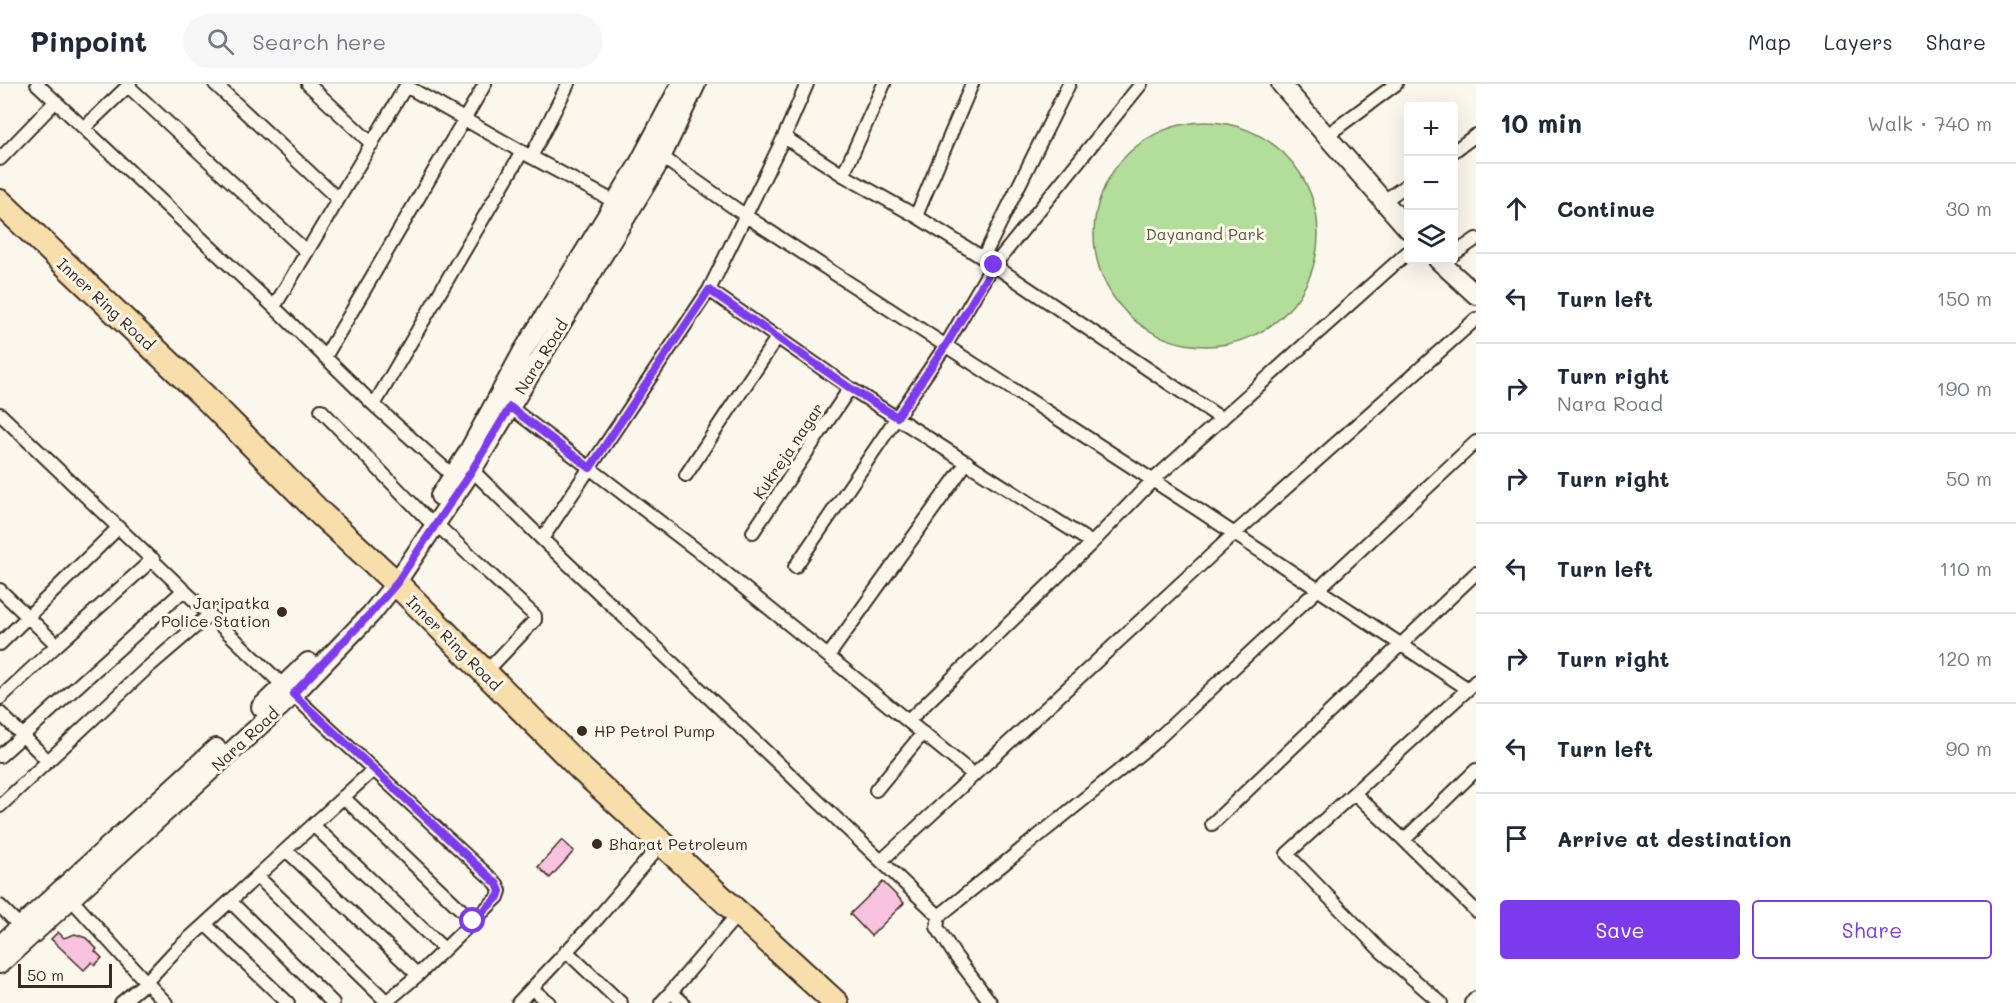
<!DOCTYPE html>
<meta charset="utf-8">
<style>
body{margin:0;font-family:Mali,sans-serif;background:#f6f6f7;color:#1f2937}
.controls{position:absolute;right:18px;top:18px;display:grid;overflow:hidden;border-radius:6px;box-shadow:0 6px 24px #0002}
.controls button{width:54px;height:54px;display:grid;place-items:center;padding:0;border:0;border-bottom:2px solid #e0e1e3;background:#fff;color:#1f2937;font:30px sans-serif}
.scale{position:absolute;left:18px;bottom:15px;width:94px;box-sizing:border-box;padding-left:6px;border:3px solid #3b2a1e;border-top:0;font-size:16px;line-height:21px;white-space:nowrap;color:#3b2a1e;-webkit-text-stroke:4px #fbf7ec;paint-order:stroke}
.stop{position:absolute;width:18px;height:18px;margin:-14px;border:4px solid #7c3aed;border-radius:50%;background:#fff}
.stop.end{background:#7c3aed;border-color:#fff;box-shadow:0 2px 6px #0008}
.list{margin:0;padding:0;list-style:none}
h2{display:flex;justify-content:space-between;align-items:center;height:78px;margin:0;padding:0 24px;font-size:26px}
h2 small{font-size:20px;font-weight:400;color:#747a83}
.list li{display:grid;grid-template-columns:39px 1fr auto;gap:18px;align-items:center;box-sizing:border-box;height:90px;padding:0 24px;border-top:2px solid #e0e1e3}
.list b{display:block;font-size:22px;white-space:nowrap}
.list p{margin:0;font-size:20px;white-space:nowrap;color:#747a83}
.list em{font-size:20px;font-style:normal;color:#747a83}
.actions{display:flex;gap:12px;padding:18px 24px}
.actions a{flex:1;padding:14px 0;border:2px solid #7c3aed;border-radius:6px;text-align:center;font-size:21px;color:#7c3aed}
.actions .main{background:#7c3aed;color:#fff}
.icon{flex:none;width:33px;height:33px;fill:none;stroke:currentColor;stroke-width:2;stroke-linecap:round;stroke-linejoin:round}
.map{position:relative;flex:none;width:1476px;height:919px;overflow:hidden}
header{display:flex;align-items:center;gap:36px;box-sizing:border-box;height:84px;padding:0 30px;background:#fff;border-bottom:2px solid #e0e1e3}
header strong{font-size:28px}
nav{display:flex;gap:33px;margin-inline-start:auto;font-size:21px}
.search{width:420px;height:54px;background:#f6f6f7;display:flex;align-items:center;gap:15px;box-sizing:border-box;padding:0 21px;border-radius:33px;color:#747a83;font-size:22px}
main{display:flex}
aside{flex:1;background:#fff}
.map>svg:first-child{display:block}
.green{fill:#b2dd9a;stroke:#76845c;stroke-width:1.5}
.building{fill:#f9c3df;stroke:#3b2a1e;stroke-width:1.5}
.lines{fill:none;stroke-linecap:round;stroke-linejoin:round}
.street-casing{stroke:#3b2a1e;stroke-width:16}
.secondary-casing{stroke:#3b2a1e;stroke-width:22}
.highway-casing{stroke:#3b2a1e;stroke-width:28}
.street{stroke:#fbf7ec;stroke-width:12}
.secondary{stroke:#fbf7ec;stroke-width:18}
.highway{stroke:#f8deab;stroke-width:24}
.route{stroke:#7c3aed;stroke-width:8}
.poi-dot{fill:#3b2a1e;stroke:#fbf7ec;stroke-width:2}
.labels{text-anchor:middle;stroke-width:6;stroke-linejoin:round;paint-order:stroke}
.park-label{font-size:16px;fill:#59573d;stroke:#fbf7ec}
.street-label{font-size:16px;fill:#3b2a1e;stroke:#fbf7ec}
.poi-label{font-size:16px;fill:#3b2a1e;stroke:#fbf7ec;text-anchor:start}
</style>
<header>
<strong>Pinpoint</strong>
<div class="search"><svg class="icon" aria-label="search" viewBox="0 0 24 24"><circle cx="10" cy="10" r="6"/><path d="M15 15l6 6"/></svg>Search here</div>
<nav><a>Map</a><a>Layers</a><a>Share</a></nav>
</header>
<main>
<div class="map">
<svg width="1476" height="919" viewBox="0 0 1476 919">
<rect width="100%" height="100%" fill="#fbf7ec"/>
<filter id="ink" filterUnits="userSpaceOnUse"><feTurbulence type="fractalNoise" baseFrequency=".0167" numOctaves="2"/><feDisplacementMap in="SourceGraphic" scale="12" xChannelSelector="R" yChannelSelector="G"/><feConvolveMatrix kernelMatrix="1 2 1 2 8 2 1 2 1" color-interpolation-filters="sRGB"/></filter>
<g filter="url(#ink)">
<path class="green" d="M1094 150a112 112 0 1 1 224 0a112 112 0 1 1-224 0Z"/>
<path class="building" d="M 562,756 L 574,767 L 550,794 L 538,783 Z
M 883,798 L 904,819 L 871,852 L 850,830 Z
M 58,848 L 64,854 L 75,850 L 86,854 L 97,865 L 95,867 L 102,874 L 95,881 L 92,878 L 84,886 L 51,855 Z"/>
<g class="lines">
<g class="street-casing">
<path id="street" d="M 37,0 L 274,223 L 374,321 L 453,392
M 130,0 L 128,2 L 307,168
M 215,0 L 338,115
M 308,0 L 372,60
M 807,0 L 784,53 L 709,206 L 850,304 L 1092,459 L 1152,397 L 1408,168
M 406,2 L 522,68 L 615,118
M 84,44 L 128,2
M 1326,52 L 1396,0
M 784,53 L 843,91 L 916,132 L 983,174 L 1222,335
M 1454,67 L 1476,51
M 531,73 L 568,0
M 662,73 L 746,132 L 1197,425 L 1468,605 L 1476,597
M 0,75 L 55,18
M 843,91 L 884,0
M 1384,117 L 1408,100
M 916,132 L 972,0
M 1454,170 L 1476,155
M 983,174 L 1069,0
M 274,223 L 407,0
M 325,273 L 485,0
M 374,321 L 522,68
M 510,323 L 711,477 L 974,691
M 321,326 L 427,435
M 0,330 L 293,611 L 497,800 L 500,807 L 498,813 L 418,891 L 385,919
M 472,386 L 542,455 L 939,832 L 1151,661 L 1476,358
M 686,391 L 778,252
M 436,440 L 535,532 L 535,536 L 484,590
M 753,448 L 850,304
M 542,455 L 709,206
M 795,483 L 946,261 L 988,189 L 1141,0
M 0,506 L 57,561 L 153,475
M 0,560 L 118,444
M 829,571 L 967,378
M 1468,605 L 1354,709 L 1404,756 L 1476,686
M 0,614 L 57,561
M 0,629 L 48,677
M 908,637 L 1092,459
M 0,672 L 184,506
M 876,706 L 923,649
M 1354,709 L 1287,770 L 1382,868 L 1441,919
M 343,713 L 473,837
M 0,722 L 146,585 L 209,531
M 1212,740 L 1476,489
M 313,741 L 444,865
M 1404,756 L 1476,827
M 287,767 L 418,891
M 881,777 L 1234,450 L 1476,235
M 258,793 L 386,917
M 71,815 L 146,898 L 121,919
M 231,818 L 333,919
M 0,822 L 25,847
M 939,832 L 937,843 L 954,870 L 991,919
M 566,867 L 621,919
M 532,905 L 549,919
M 166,919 L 146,898 L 174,868 L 205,840
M 288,919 L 205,840 L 373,686
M 518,919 L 597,835 L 655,767
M 661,919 L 671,908
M 683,919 L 671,908 L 731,838
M 1471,919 L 1476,914"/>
</g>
<g class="secondary-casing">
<path id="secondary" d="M 1281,0 L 1408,145
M 1438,176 L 1476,211
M 440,412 L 467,370 L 523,267 L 637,83 L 681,0
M 261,623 L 308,578
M 0,861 L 216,664
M 0,880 L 293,611 L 371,530 L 396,499 L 472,386 L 657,82 L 696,0"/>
</g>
<g class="highway-casing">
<path id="highway" d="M 0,118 L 206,314 L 322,431 L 396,499 L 581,685 L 836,919"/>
</g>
<use href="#street" class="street"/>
<use href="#secondary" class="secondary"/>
<use href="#highway" class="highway"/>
</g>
</g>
<g class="lines" filter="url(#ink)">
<path class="route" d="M 473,837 L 498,813 L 500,807 L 497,800 L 293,610 L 370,530 L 396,500 L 472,386 L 510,323 L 590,384 L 709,206 L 850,304 L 897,333 L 946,261 L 994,181"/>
</g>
<g class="poi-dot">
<circle cx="282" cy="528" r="6"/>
<circle cx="582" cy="647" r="6"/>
<circle cx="597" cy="760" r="6"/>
</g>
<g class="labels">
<g class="park-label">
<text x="1205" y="156">Dayanand Park</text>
</g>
<g class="street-label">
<text transform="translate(106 220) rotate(43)" y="6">Inner Ring Road</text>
<text transform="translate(541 273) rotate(-58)" y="6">Nara Road</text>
<text transform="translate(788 367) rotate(-56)" y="6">Kukreja nagar</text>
<text transform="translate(454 559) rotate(45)" y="6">Inner Ring Road</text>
<text transform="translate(245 655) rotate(-43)" y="6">Nara Road</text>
</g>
<g class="poi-label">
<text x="270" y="525" text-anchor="end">Jaripatka<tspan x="270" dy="18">Police Station</tspan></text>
<text x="594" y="653">HP Petrol Pump</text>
<text x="609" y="766">Bharat Petroleum</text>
</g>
</g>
</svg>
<div class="controls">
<button>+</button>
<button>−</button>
<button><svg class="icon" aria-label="layers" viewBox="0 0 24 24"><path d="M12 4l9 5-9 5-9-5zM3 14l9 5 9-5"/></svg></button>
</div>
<div class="scale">50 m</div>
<div class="stop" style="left:473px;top:837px"></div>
<div class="stop end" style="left:994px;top:181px"></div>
</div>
<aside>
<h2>10 min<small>Walk · 740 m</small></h2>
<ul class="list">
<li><svg class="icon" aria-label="ahead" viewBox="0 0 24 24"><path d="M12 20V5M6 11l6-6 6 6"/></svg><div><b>Continue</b></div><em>30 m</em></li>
<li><svg class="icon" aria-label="left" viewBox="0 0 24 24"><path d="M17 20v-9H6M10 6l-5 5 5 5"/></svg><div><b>Turn left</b></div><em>150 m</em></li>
<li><svg class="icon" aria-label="right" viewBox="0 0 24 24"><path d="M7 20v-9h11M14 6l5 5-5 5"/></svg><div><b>Turn right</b><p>Nara Road</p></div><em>190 m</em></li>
<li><svg class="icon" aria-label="right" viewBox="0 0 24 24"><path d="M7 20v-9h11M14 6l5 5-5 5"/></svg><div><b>Turn right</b></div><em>50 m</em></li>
<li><svg class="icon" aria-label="left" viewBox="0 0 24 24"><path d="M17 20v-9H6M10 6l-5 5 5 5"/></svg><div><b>Turn left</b></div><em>110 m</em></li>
<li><svg class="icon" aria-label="right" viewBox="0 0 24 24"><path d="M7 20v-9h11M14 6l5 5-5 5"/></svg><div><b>Turn right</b></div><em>120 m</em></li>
<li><svg class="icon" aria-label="left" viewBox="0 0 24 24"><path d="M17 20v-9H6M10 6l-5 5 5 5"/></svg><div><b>Turn left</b></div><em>90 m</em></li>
<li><svg class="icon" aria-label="arrive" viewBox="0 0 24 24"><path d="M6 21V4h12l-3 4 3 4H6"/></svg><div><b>Arrive at destination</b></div></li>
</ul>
<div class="actions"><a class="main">Save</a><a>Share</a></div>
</aside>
</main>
